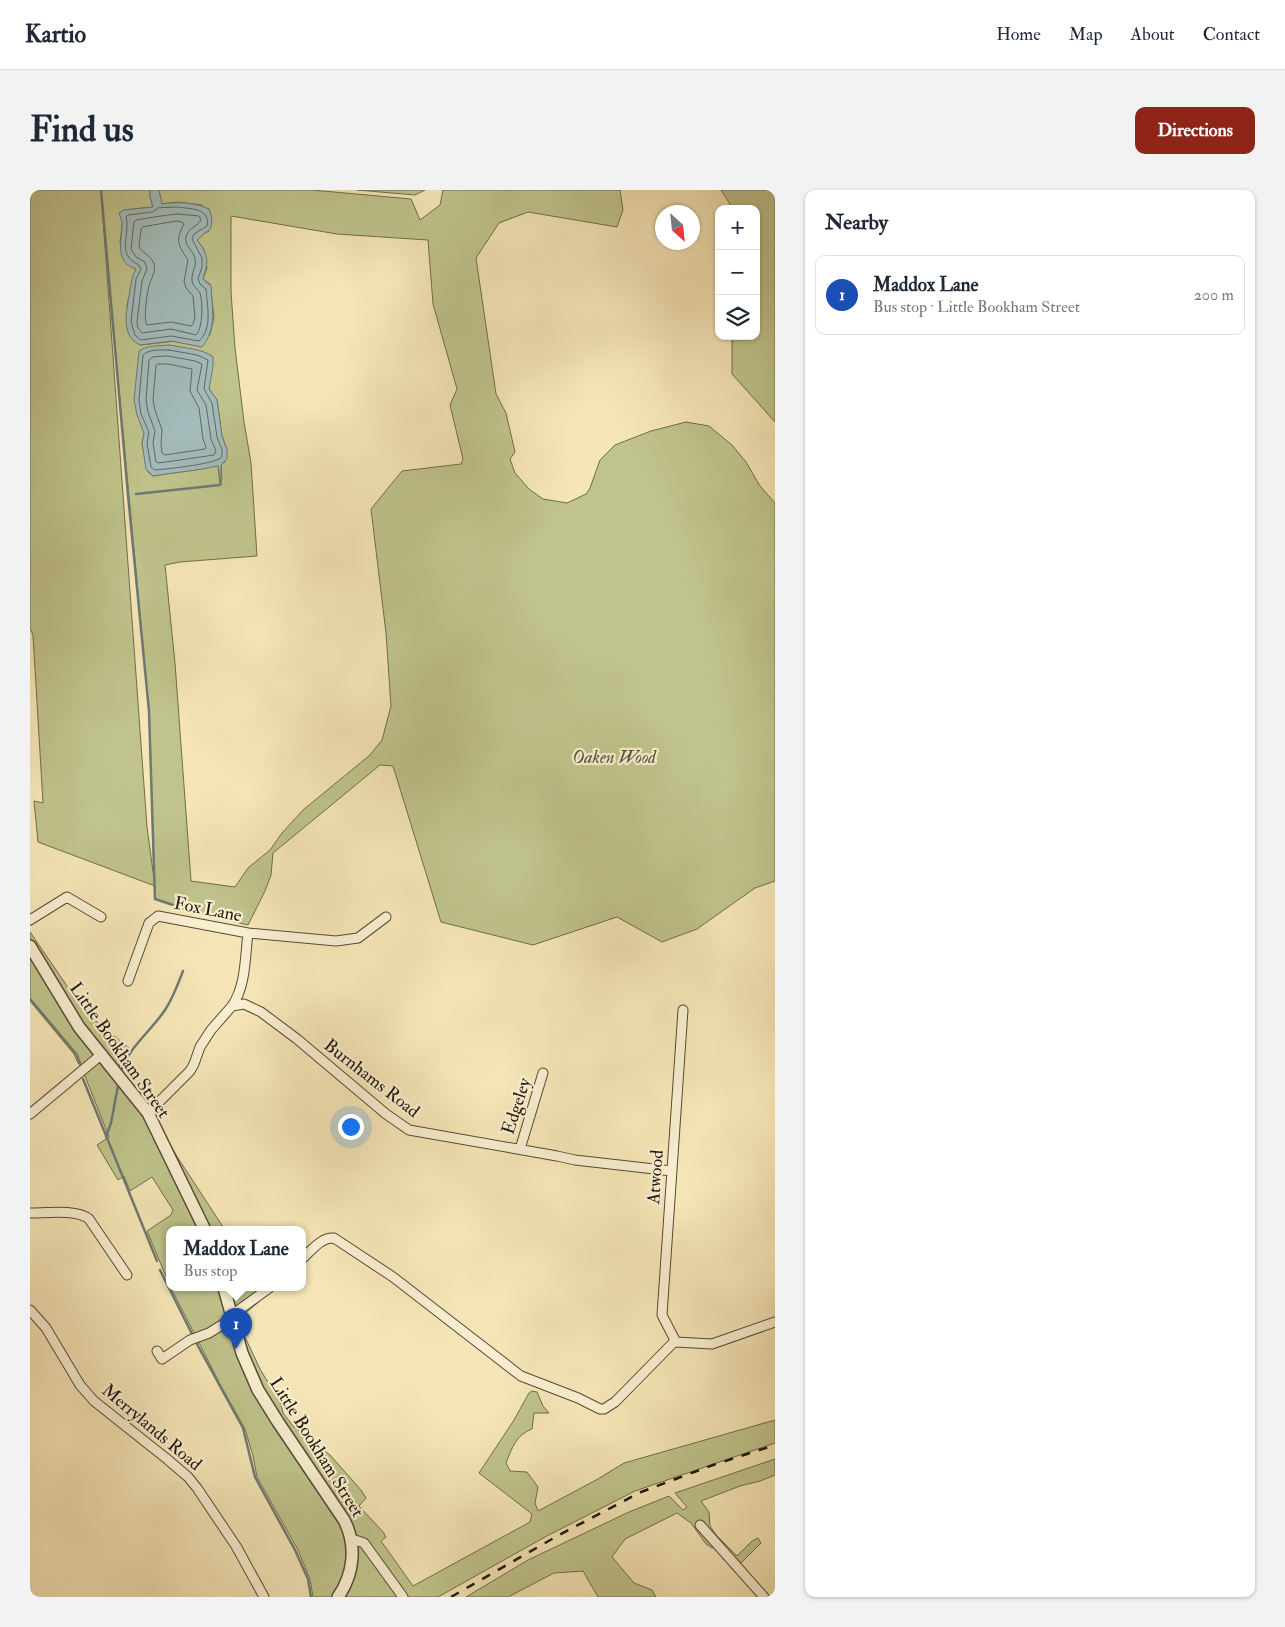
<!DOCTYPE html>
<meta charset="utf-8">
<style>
body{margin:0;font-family:"IM FELL Double Pica",serif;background:#f2f2f3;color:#1f2937}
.controls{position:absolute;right:15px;top:15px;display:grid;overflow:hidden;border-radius:10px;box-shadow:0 1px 4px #0004}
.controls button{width:45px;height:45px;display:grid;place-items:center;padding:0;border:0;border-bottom:1px solid #e0e1e3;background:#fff;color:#1f2937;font:25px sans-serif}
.compass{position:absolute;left:625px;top:15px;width:45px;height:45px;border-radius:50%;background:#fff;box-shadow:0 1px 4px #0004;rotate:153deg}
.you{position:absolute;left:320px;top:936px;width:18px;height:18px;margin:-12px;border:4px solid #fff;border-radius:50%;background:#1a73e8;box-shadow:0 0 0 8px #1a73e833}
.badge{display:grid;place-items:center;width:32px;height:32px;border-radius:50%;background:#8f2418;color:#fff;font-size:16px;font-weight:700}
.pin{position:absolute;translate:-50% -41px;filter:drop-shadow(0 1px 2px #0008)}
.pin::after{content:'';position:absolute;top:26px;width:18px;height:15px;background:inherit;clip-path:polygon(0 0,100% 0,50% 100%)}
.popup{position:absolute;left:136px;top:1036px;width:140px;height:65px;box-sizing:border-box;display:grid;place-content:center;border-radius:10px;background:#fff;filter:drop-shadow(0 1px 4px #0005);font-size:16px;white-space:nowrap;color:#747a83}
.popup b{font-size:19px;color:#1f2937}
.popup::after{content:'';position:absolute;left:50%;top:100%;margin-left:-10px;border:10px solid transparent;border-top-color:#fff}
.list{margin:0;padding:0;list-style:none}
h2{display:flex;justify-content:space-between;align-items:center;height:65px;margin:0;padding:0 20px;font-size:21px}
h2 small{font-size:16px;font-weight:400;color:#747a83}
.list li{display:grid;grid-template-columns:32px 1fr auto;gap:15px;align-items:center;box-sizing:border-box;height:80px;margin:0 10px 10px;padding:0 10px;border:1px solid #e0e1e3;border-radius:10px}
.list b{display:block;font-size:19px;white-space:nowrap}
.list p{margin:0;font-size:16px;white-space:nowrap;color:#747a83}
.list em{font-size:16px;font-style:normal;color:#747a83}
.icon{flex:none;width:28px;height:28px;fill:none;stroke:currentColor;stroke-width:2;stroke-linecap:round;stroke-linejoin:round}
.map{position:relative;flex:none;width:745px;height:1407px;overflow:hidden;border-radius:10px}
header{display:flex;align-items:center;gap:30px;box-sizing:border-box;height:70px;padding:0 25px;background:#fff;border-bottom:1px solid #e0e1e3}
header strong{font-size:24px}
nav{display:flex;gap:28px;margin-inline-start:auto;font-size:18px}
.intro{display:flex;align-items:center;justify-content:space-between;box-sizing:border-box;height:120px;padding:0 30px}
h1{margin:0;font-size:35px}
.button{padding:12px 22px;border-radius:10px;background:#8f2418;color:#fff;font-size:18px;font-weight:700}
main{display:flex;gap:30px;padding:0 30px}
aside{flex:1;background:#fff;border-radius:10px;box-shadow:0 1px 4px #0004}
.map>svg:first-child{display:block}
.green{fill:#c0c48c;stroke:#6e6d4c;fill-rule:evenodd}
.water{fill:#a3bcbb;stroke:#6d7a75}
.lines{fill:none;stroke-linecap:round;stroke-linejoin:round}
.shore{stroke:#606964;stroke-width:1}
.stream{stroke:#6d7a75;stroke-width:2.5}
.minor-casing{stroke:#534a38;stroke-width:11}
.tertiary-casing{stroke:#534a38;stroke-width:14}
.minor{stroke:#f9efd0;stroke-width:9}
.tertiary{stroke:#f9efd0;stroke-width:11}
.rail{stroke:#1d160d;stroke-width:2.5;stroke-dasharray:9 9;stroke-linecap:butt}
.labels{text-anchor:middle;stroke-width:4.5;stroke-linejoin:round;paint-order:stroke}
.park-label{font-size:18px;font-style:italic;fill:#565339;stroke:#f9efd0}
.street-label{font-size:18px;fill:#1d160d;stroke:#f9efd0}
</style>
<header>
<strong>Kartio</strong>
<nav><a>Home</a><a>Map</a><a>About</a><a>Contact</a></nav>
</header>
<div class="intro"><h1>Find us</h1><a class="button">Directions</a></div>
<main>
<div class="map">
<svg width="745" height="1407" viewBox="0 0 745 1407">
<rect width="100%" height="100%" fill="#f6e6b7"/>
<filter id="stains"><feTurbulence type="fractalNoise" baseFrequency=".004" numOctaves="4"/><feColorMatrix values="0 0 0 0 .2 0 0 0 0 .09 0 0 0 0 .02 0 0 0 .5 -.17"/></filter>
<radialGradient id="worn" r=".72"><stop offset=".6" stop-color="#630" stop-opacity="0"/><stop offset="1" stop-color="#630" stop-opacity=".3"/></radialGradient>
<path class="green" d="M 0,0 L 120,0 L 120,7 L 123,17 L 94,20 L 90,53 L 106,79 L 97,115 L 110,155 L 146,151 L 180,145 L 184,127 L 180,94 L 173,89 L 177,78 L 173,58 L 167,50 L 168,47 L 179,41 L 172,15 L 148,12 L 131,14 L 129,0 L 282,0 L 381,9 L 390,30 L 410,15 L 413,0 L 590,0 L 593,20 L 587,37 L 498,22 L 469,33 L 446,68 L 466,204 L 476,223 L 485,262 L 480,269 L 485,283 L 499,299 L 513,309 L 537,313 L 556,304 L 560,298 L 570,270 L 585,255 L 621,241 L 656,232 L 679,236 L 702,255 L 716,272 L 730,296 L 745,313 L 745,691 L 725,698 L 667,739 L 632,752 L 587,727 L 503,755 L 411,732 L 363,576 L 350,575 L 243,663 L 241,685 L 235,701 L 218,735 L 164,722 L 125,709 L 125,696 L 8,652 L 4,611 L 13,613 L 3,445 L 0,438 ZM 201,26 L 307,44 L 398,50 L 403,114 L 427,199 L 420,215 L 433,269 L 431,274 L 372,281 L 341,319 L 356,443 L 361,516 L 352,550 L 340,565 L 273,620 L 252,643 L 240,660 L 218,678 L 205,697 L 161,691 L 145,473 L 135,375 L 150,372 L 227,366 L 221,273 L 214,232 L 205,158 L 201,102 ZM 73,28 L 119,521 L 124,689 L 117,637 ZM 139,155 L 168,161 L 181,165 L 179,199 L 187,210 L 192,246 L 197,260 L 195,272 L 191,274 L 192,288 L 190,295 L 188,275 C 167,281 145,282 123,286 L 118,282 L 112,253 Z
M 327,0 L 395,0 L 385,5 Z
M 691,0 L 745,0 L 745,232 L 702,184 L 702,146 L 726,146 L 726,19 L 703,19 Z
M 0,742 L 48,812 L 62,828 L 100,859 L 91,869 L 89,878 L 123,926 L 148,968 L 195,1040 L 140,1040 L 140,1096 L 117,1041 L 141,1025 L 143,1020 L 122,987 L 100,1001 L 94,986 L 88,990 L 67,955 L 79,947 L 51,876 L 48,873 L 44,864 L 0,811 Z
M 141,1098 L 237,1098 L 239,1103 L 210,1128 L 208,1132 L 230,1179 L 251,1214 L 253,1223 L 263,1236 L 300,1265 L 331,1300 L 336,1308 L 329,1316 L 353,1342 L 356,1347 L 351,1351 L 383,1396 L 500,1332 L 502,1324 L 449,1283 L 484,1230 L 499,1203 L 502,1201 L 507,1202 L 513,1216 L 519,1223 L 504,1223 L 502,1239 C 486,1245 482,1258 476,1273 L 480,1281 L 497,1282 L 508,1297 L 505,1313 L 508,1321 L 568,1289 L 594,1273 L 745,1230 L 745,1253 L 605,1301 L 515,1347 L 408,1407 L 283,1407 L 280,1389 L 268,1360 L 227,1287 L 223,1266 L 215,1239 L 191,1196 Z
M 745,1269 L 745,1285 L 730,1291 L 710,1296 L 671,1311 L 679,1322 L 680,1336 L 687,1346 L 707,1366 L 722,1351 L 728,1348 L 731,1353 L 709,1375 L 691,1355 L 682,1358 L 676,1354 L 661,1333 L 647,1323 L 595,1349 L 582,1367 L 604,1393 L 622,1400 L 626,1407 L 568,1407 L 553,1381 L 524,1383 L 478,1407 L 436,1407 L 498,1370 L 599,1322 L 639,1306 L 653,1320 L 657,1317 L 645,1303 Z"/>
<path class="water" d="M 120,0 L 129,0 L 132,14 C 147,12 164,12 179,19 L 182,28 L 181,38 L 167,50 C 169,53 172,56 174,60 C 179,70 176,79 173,89 L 181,96 C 182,118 187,139 172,157 L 141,151 L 110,155 C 91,146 96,123 99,106 C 101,96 101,88 106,79 C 84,72 92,51 92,34 C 92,30 90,27 89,23 L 94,20 L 123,17 L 120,7 Z
M 139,155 C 153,158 172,158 183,167 L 183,176 L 179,199 L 187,210 L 192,246 L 197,260 L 197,269 L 191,275 L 191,295 L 188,276 C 167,281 145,282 123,286 L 116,279 L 112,253 L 114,243 L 107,225 L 104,210 L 109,161 C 117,155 129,156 139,155 Z"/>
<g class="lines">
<path class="shore" d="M 148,17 C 160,19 181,18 177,36 L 164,44 L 162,49 L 172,68 L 172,77 L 168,89 L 170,94 L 176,99 C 177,115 183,139 169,151 L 141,146 L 111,150 L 105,145 L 101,132 L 106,89 L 111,79 L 109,75 C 85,64 101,45 96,27 L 98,25 L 122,22 L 128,18 Z
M 148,24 L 169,26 L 171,30 C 167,37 158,38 156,47 C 154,56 163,60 165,68 C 167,76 161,83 162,91 C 163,97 168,99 170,103 C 173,113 173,138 166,145 L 141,139 L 112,143 L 108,138 L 107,132 L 112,91 L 117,79 L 115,72 L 106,67 L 101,59 L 104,32 L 106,30 C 120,28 134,25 148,24 Z
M 147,31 L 152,32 L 154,34 C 145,51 148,55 158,70 L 154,91 L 156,98 L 163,106 L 165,128 L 163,134 L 161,136 L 141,132 L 117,135 C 113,130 117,100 120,93 C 122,86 126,82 124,74 C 121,65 113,64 109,57 L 111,39 L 113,37 Z
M 139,160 L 167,165 L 178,170 L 174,199 L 182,213 L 187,247 L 192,260 L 192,267 C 186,274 137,279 125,280 L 121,277 L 117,253 L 119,242 L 111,224 L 109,210 L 113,165 C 119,159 131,160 139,160 Z
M 138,166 L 165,171 L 172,174 L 167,200 L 176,215 L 181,249 L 186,261 L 184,265 L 129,273 L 126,272 L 123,253 L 125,241 L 118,222 L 116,210 L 119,170 L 123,167 Z
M 128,174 L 138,174 L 162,179 L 160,201 L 169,218 L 173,249 L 176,257 L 175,259 L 135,265 L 132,263 L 131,253 L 132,240 L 125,220 L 123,210 L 126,176 Z"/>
<path class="stream" d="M 71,0 L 98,305 L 119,521 L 125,709 L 164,722
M 106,304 L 190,295
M 0,809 L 47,865 L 50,874
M 91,881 C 99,857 121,841 135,820 C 143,808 148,794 153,781
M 53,889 L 127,1071
M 76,947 L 81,933 L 88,896
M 130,1080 L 168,1156 L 213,1238 L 225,1287 L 265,1360 L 278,1389 L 281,1407"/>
<g class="minor-casing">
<path id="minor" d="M 0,730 L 37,707 L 71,727
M 218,743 L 306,751 L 328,748 L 356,727
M 98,791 L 119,733 L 128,726 L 218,743 C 215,767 216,796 202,816
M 118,923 L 160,881 L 164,874 L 170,857 L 181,840 L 202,816 L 214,814 L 231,822 L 267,849 L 356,924 L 379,940 L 527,966 L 545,970 L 642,981
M 0,924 L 72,864
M 490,959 L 513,883
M 0,1023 C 15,1023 47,1019 59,1029 L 97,1085
M 272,1069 C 281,1061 291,1047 304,1048 L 363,1087 L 491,1186 L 548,1208 L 570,1219 L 574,1219 L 585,1212 L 643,1153 L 646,1152 L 682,1154 L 745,1132
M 0,1120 L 16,1138 L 50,1195 L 64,1211 L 137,1269 L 158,1287 L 167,1298 L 206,1356 L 234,1407
M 202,1125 L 239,1098
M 646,1152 L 632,1125 L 653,820
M 127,1161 L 132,1169 L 160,1150 L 179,1143 L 203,1128
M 670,1335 L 734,1407
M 322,1349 L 334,1353 L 373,1407"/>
</g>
<g class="tertiary-casing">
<path id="tertiary" d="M 0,756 L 49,837 L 118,923 L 175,1040
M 194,1098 L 212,1163 L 228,1200 L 248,1232 L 314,1330 C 327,1355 324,1384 308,1407"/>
</g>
<use href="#minor" class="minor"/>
<use href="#tertiary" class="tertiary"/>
<path class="rail" d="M 421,1407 L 529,1345 L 611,1302 L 683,1275 L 745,1255"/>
</g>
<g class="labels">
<g class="park-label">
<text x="584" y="573">Oaken Wood</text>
</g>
<g class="street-label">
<text transform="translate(178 719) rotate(11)" y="6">Fox Lane</text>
<text transform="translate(90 860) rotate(55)" y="6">Little Bookham Street</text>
<text transform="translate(342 888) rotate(38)" y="6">Burnhams Road</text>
<text transform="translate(486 916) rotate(-72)" y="6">Edgeley</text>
<text transform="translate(625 987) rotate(-86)" y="6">Atwood</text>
<text transform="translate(122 1237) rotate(40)" y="6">Merrylands Road</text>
<text transform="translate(287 1257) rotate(58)" y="6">Little Bookham Street</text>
</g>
</g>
<rect width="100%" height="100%" filter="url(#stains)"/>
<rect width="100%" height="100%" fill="url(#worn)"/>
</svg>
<div class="controls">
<button>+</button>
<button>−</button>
<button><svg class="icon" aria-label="layers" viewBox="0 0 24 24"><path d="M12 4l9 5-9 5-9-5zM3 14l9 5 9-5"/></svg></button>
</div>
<svg class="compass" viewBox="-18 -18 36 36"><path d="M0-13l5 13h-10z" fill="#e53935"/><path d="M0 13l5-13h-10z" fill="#747a83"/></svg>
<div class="you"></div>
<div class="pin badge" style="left:206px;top:1159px;background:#1a4fb4">1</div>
<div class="popup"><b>Maddox Lane</b>Bus stop</div>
</div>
<aside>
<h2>Nearby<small></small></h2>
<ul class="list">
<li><span class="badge" style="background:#1a4fb4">1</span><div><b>Maddox Lane</b><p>Bus stop · Little Bookham Street</p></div><em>200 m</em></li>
</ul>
</aside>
</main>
